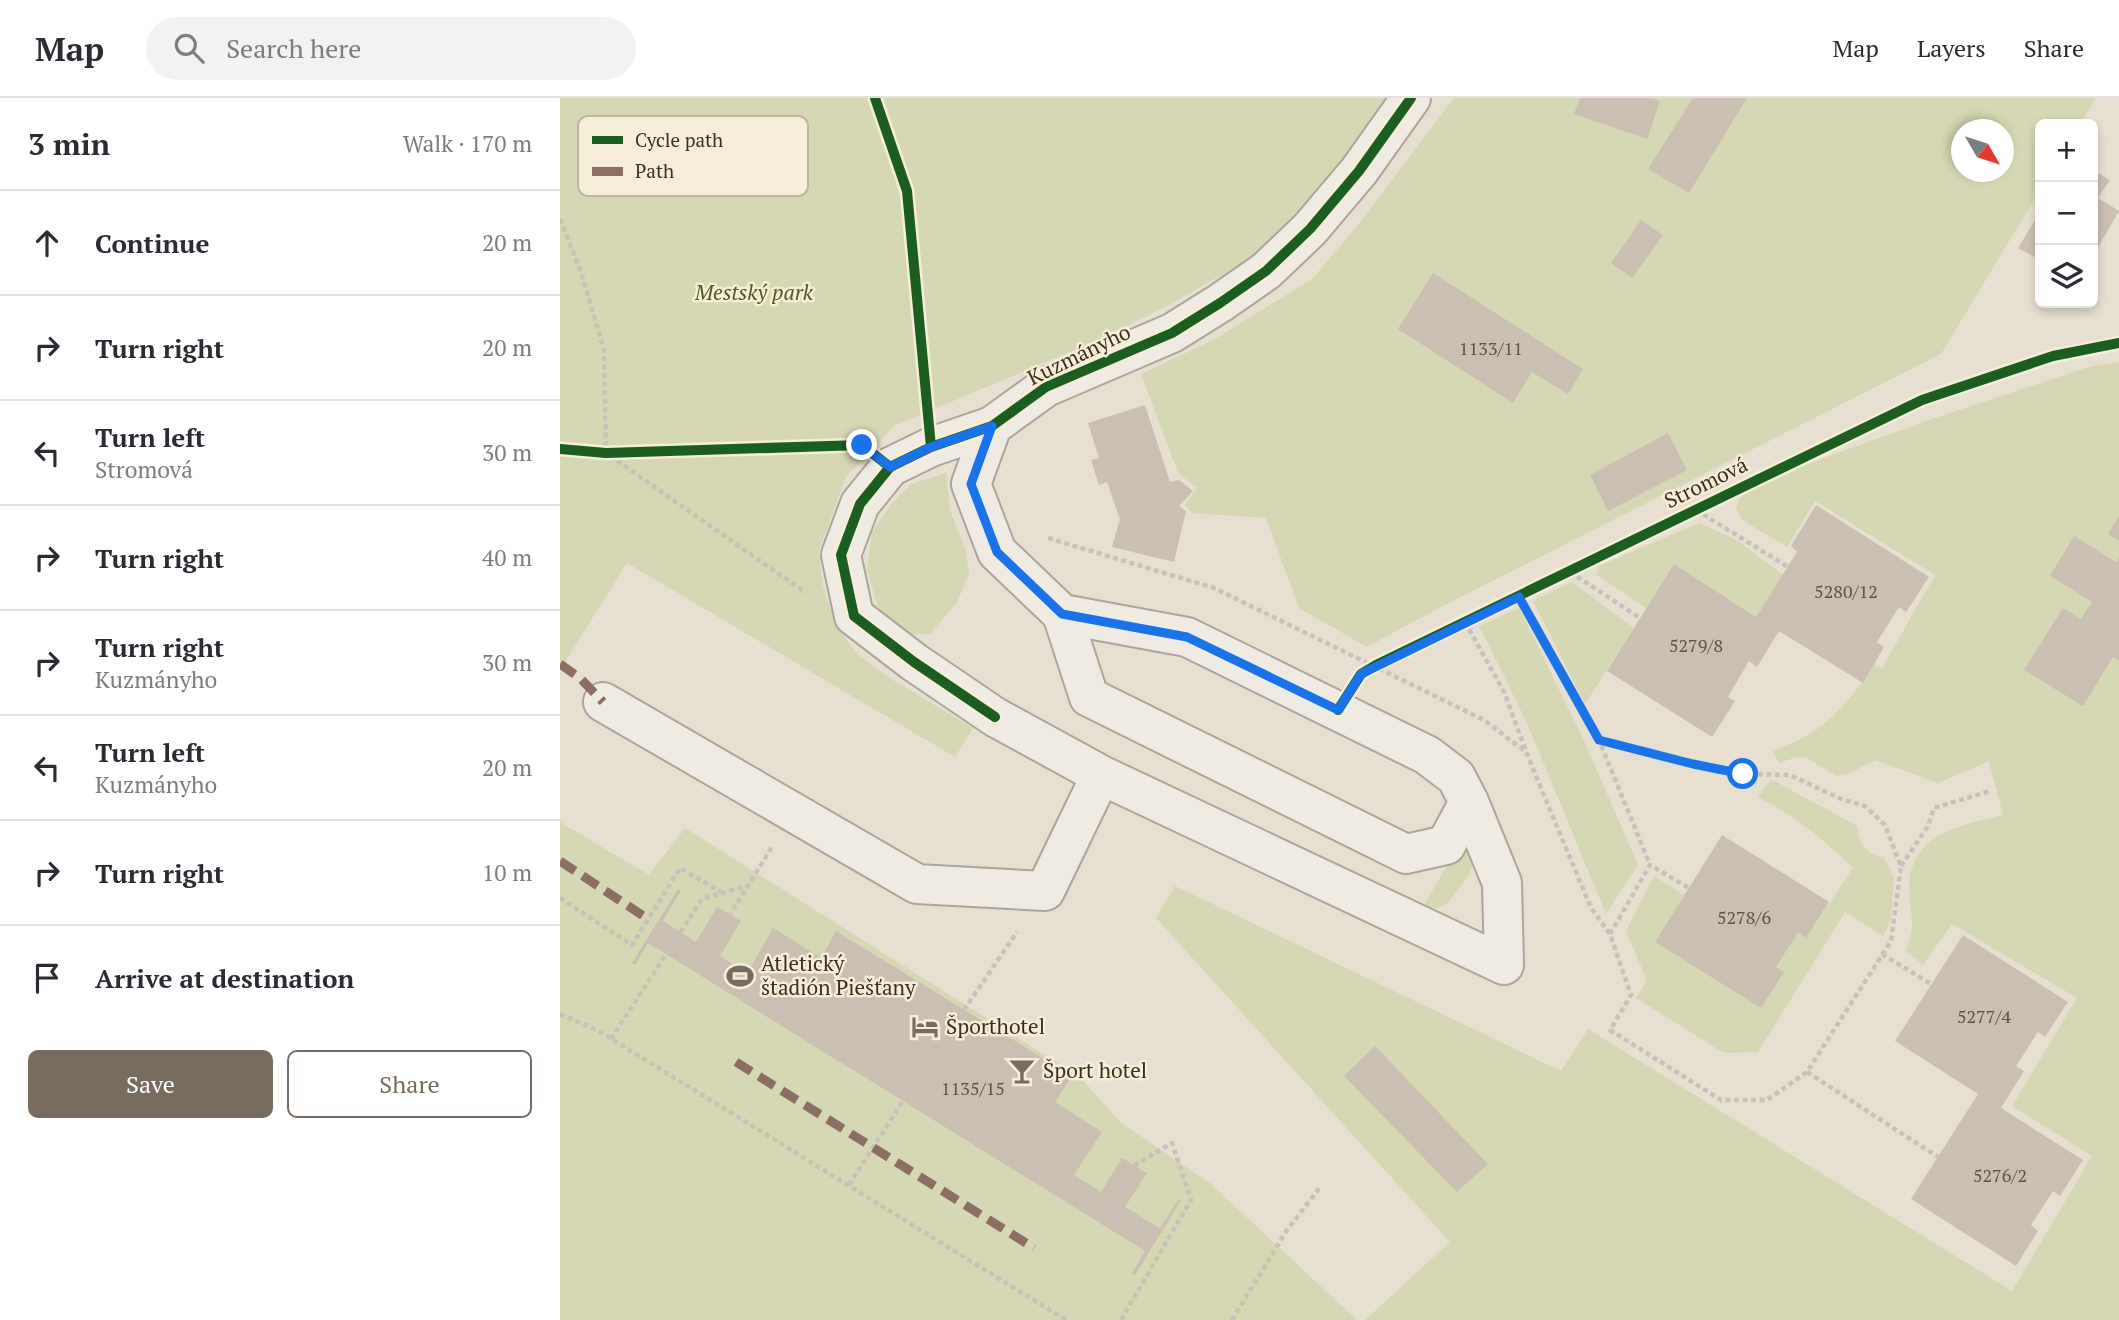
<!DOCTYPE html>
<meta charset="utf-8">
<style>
body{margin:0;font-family:"PT Serif",serif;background:#f2f2f3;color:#2b2b33}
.controls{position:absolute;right:21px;top:21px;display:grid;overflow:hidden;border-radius:10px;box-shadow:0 4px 10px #0003}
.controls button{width:63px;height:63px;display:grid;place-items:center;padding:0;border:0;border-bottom:2px solid #e1e1e2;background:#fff;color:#2b2b33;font:35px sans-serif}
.compass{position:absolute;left:1391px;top:21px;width:63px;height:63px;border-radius:50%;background:#fff;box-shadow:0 4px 10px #0003;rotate:129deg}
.stop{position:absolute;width:21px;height:21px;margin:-16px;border:5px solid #1a73e8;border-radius:50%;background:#fff}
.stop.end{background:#1a73e8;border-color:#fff;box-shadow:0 2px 7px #0008}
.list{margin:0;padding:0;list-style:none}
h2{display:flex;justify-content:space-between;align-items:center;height:91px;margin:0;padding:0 28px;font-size:30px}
h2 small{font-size:23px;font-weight:400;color:#7c7c81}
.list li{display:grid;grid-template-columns:46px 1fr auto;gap:21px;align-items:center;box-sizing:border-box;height:105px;padding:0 28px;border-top:2px solid #e1e1e2}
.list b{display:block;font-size:26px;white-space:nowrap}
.list p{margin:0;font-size:23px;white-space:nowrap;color:#7c7c81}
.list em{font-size:23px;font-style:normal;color:#7c7c81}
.actions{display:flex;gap:14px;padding:21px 28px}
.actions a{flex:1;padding:16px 0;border:2px solid #786c5e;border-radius:10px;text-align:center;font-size:24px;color:#786c5e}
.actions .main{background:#786c5e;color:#fff}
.icon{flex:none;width:38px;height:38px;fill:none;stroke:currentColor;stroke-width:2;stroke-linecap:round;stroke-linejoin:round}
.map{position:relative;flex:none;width:1559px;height:1222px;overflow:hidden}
header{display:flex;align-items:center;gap:42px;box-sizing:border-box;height:98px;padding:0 35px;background:#fff;border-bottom:2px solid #e1e1e2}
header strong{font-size:33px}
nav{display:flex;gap:38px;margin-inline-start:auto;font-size:24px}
.search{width:490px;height:63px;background:#f2f2f3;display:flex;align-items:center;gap:18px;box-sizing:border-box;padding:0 24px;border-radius:38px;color:#7c7c81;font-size:26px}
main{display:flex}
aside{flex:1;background:#fff}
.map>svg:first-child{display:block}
.green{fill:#d6d7b3;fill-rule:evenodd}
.building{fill:#cbbfb2}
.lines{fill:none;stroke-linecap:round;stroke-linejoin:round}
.minor-casing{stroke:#ada599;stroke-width:42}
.path{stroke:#c8c2b9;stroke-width:4.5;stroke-dasharray:5 3.5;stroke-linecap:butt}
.minor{stroke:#efebe3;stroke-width:38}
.quiet{stroke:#8d6e63;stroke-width:9;stroke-dasharray:18 9;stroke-linecap:butt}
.cycleway-casing{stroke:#f7eed8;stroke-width:15}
.cycleway{stroke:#1b5e20;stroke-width:10}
.route{stroke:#1a73e8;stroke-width:9}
.labels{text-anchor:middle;stroke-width:5;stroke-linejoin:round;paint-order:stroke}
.number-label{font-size:18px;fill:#605244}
.park-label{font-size:21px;font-style:italic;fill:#4d5a26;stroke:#f7eed8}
.street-label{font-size:21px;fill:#3d2e20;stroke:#f7eed8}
.poi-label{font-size:21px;fill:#3d2e20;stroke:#f7eed8;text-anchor:start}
.key{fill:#f7eed8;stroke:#bfb4a1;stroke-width:2}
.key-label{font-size:19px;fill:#3d2e20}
</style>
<header>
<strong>Map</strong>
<div class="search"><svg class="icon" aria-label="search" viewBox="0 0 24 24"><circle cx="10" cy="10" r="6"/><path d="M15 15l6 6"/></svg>Search here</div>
<nav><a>Map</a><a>Layers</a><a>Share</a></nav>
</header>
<main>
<aside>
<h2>3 min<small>Walk · 170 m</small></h2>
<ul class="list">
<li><svg class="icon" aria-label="ahead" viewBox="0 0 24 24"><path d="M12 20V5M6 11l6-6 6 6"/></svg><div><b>Continue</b></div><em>20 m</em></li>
<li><svg class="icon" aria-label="right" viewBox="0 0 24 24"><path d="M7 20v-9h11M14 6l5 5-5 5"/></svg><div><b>Turn right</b></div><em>20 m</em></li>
<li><svg class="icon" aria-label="left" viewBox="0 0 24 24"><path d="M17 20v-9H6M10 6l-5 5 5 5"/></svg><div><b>Turn left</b><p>Stromová</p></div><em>30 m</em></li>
<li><svg class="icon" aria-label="right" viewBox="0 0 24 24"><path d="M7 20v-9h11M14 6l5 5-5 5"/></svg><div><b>Turn right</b></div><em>40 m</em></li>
<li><svg class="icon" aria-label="right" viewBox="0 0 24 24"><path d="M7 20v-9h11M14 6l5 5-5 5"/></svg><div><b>Turn right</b><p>Kuzmányho</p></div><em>30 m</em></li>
<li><svg class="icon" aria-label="left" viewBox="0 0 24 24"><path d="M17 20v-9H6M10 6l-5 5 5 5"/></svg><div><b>Turn left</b><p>Kuzmányho</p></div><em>20 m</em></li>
<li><svg class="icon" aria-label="right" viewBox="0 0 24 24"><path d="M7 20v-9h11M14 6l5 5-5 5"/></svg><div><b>Turn right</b></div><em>10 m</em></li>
<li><svg class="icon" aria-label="arrive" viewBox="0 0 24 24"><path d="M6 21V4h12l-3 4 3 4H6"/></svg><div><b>Arrive at destination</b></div></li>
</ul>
<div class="actions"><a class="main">Save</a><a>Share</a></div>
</aside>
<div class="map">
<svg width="1559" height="1222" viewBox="0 0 1559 1222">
<rect width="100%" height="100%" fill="#e7e0d1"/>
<path class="green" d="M 0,0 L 838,0 L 735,135 L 609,207 L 538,242 L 334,328 L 286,379 L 259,453 L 263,488 L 275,525 L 296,555 L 333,582 L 413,630 L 395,659 L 67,465 L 0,572 Z
M 894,0 L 1536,0 L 1520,26 L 1480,26 L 1480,92 L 1381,256 L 877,511 L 807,549 L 739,510 L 706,420 L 632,415 L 625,407 L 637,390 L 618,375 L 581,276 L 653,242 L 752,181 L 798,127 ZM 1402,32 L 1444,32 L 1444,74 L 1402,74 Z
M 1559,264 L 1559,1222 L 805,1222 L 890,1144 L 596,820 L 615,788 L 1001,973 L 1028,931 L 1452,1193 L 1532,1058 L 1452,1008 L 1517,900 L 1392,826 L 1363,867 L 1346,853 C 1348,845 1352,835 1352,827 C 1352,814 1349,802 1349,789 C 1352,734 1400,728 1443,717 L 1429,663 L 1378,685 L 1315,662 L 1288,676 L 1276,678 L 1247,660 L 1237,659 L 1219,665 L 1213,653 C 1224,648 1237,643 1248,637 C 1274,622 1299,591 1314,566 L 1322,570 L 1375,477 L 1255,403 L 1227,449 L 1181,421 L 1176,409 L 1183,396 L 1250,365 L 1369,322 L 1532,268 Z
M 386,375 L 390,412 L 406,453 L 409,477 L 397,504 L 370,536 L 343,537 L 318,509 L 307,472 L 312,434 L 332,405 L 351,386 Z
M 1139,425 L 1175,441 L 1223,477 L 1196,519 L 1115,467 L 1086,510 L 1036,477 L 1039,468 Z
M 1012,484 L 1074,530 L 1025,606 L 973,503 Z
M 959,510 L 1022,638 L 1078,767 L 1046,816 L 967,625 L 919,528 Z
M 1211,681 L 1297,728 C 1298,744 1307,758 1324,759 L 1334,780 L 1331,821 L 1323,838 L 1285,814 L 1198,954 L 1164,955 L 1076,900 L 1087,883 L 1066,833 L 1094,778 L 1124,797 L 1096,844 L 1224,874 L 1216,869 L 1238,835 L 1246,840 L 1293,770 C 1264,742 1234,717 1198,699 Z
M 0,724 L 89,777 L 125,730 L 520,979 L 561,1025 L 651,1086 L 797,1222 L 0,1222 Z
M 906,734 L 913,763 L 910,776 L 888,805 L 877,810 L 863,809 Z"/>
<path class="building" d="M 1020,0 L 1093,0 L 1100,4 L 1087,41 L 1014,16 Z
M 1133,0 L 1187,0 L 1129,95 L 1088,71 Z
M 1533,72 L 1550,82 L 1538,100 L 1559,113 L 1533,158 Z
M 1480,114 L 1480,162 L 1458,150 Z
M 1081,122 L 1103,137 L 1072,180 L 1051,165 Z
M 873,175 L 1023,271 L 1008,296 L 972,274 L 953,305 L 838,231 Z
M 585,307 L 610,384 L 619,382 L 633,393 L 619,408 L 626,413 L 614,464 L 552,449 L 560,421 L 547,384 L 539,387 L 531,362 L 539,360 L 528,325 Z
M 1108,335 L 1127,372 L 1048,413 L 1030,377 Z
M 1256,407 L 1369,479 L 1346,514 L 1339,509 L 1317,544 L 1324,549 L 1303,585 L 1219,533 L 1197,569 L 1189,563 L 1168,599 L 1175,603 L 1152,639 L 1047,573 L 1114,466 L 1196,519 L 1237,454 L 1231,448 Z
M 1559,418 L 1559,443 L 1548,436 Z
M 1514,438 L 1556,464 L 1559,460 L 1559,563 L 1553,559 L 1523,608 L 1464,572 L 1503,510 L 1521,521 L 1532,504 L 1490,478 Z
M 1162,737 L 1269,804 L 1246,840 L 1238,835 L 1216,869 L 1224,874 L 1201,910 L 1095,844 Z
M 118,791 L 121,792 L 103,823 L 136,844 L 157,809 L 181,823 L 160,858 L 187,875 L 213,830 L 261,860 L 276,833 L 512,978 L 495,1004 L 542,1034 L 514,1077 L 541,1094 L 562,1060 L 587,1075 L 565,1109 L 600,1130 L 619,1101 L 621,1102 L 575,1177 L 572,1175 L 585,1153 L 501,1101 L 88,845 L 75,867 L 72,865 Z
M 1403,837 L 1508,904 L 1485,939 L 1478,934 L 1456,968 L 1464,973 L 1441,1010 L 1523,1062 L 1500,1098 L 1493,1093 L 1471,1127 L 1478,1133 L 1456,1168 L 1351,1101 L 1418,996 L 1335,943 Z
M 815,948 L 928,1066 L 897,1094 L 784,978 Z"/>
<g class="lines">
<g class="minor-casing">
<path id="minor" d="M 432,328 L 411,386 L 437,454 L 502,516 L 529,599 L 846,756 L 886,747 L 909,704
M 502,516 L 627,539 L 867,657 L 896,679 L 909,704 L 942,785 L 944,867 L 541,677 L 435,619 L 354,564 L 294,518 L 281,457 L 300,406 L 330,369 L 371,349 L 432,328 L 486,289 L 612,235 L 660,205 L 706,173 L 750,131 L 799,73 L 851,0
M 43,604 L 357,786 L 485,793 L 541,677"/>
</g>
<path class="path" d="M 0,121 L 21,174 L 44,252 L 46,355 L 246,495
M 1136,412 L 1228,469
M 488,440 L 654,490 L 924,622 L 966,654 L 1031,810 L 1050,836 L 1071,897 L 1050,932 L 1161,1002 L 1207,1002 L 1247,974 L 1331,843 L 1341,769 L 1325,727 L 1305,708 L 1281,701 L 1230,677 L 1183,676 L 1133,666 L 1039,642
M 1010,474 L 1080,520
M 959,499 L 1039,642 L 1090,767
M 905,524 L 944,594 L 966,653
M 800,578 L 816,567 L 1362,302 L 1493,258 L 1559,245
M 1341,768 L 1368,728 L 1374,710 L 1430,693
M 0,800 L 72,847 L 120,770 L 163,795
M 99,834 L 142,862 L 212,749
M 1050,836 L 1090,767 L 1129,790
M 1322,856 L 1371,886
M 142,862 L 590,1139
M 404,912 L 457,834
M 0,916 L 37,932 L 506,1222
M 51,941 L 142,801 L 186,788
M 1247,974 L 1378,1059
M 289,1087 L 343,1003
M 547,1111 L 575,1067 L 612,1045 L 631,1102 L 561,1222
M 672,1222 L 727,1132 L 761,1088"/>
<use href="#minor" class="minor"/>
<path class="quiet" d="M 0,566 L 20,580 L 43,604
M 0,763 L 88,821
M 176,964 L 474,1150"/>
<g class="cycleway-casing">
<path id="cycleway" d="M 315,0 L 347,93 L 371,349
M 0,351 L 46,355 L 302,347 L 330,369
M 778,612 L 801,576 L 816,567 L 1362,302 L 1493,258 L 1559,245
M 435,619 L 354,564 L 294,518 L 281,457 L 300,406 L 330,369 L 371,349 L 432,328 L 486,289 L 612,235 L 660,205 L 706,173 L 750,131 L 799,73 L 851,0"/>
</g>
<use href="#cycleway" class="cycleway"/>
</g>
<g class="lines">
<path class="route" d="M 302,347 L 330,369 L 371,349 L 432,328 L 411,386 L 437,454 L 502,516 L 627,539 L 778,612 L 801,576 L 959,499 L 1039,642 L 1133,666 L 1183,676"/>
</g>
<defs>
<g id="stadium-bare" transform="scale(2.1)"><path d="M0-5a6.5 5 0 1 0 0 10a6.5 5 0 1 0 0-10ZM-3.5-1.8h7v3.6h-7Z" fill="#786c5e" stroke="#f7eed8" stroke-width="2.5" paint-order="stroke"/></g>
<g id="hotel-bare" transform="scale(2.1)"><path d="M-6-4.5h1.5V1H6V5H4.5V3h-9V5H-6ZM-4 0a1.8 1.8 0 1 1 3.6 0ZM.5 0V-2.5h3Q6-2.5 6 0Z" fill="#786c5e" stroke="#f7eed8" stroke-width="2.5" paint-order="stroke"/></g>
<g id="bar-bare" transform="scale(2.1)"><path d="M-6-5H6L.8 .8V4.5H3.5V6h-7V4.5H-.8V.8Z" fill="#786c5e" stroke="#f7eed8" stroke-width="2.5" paint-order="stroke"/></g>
</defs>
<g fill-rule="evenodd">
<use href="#stadium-bare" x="180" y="878"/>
<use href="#hotel-bare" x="365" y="929"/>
<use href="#bar-bare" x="462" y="973"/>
</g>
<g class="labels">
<g class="number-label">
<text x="931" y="257">1133/11</text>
<text x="1286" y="500">5280/12</text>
<text x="1136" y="554">5279/8</text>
<text x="1184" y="826">5278/6</text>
<text x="1424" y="925">5277/4</text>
<text x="413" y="997">1135/15</text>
<text x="1440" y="1084">5276/2</text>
</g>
<g class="park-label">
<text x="194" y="202">Mestský park</text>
</g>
<g class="street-label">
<text transform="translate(519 257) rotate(-26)" y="7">Kuzmányho</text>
<text transform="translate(1146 385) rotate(-26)" y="7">Stromová</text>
</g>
<g class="poi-label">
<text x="201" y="873">Atletický<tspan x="201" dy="24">štadión Piešťany</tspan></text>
<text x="386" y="936">Športhotel</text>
<text x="483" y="980">Šport hotel</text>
</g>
</g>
<rect x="18" y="18" width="230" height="80" rx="10" class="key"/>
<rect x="32" y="38" width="31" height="8" fill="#1b5e20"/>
<rect x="32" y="69" width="31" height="9" fill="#8d6e63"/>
<g class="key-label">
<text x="75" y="49">Cycle path</text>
<text x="75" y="80">Path</text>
</g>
</svg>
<div class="controls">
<button>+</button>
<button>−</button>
<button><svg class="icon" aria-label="layers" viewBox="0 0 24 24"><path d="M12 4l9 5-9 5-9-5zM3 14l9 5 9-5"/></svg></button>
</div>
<svg class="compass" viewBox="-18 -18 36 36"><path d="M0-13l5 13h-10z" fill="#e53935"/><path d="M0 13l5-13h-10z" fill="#7c7c81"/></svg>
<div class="stop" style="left:1183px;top:676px"></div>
<div class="stop end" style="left:302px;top:347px"></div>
</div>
</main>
